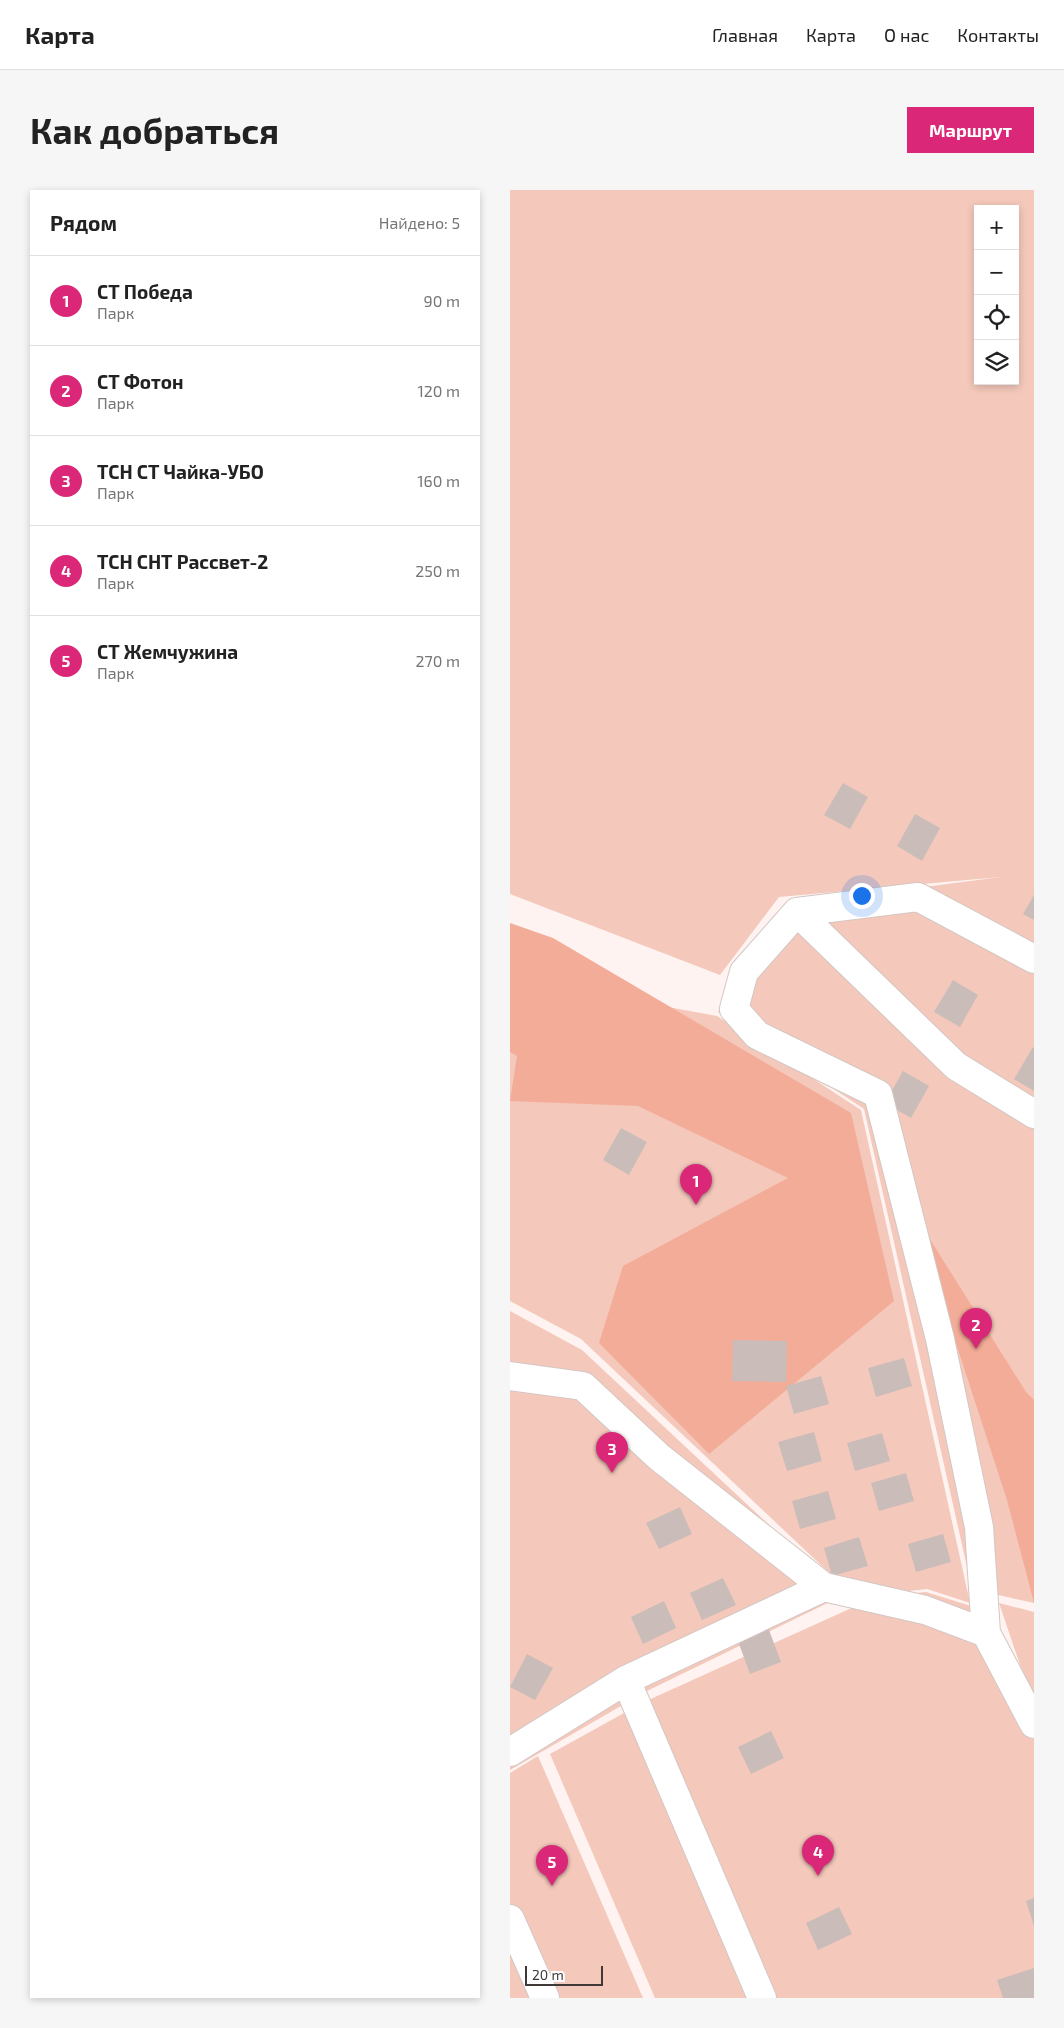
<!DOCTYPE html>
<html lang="ru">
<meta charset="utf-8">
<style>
body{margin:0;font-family:"Exo 2",sans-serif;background:#f6f6f6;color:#222}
.controls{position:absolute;right:15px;top:15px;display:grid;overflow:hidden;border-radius:0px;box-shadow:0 2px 8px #0003}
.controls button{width:45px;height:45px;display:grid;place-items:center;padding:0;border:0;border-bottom:1px solid #e0e0e0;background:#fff;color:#222;font:25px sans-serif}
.scale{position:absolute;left:15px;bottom:12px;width:78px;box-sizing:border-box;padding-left:5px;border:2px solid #3f3938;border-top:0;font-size:14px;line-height:18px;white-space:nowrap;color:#3f3938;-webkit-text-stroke:4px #fff;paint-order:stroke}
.you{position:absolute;left:351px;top:705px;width:18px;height:18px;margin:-12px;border:4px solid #fff;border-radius:50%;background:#1a73e8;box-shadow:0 0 0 8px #1a73e833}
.badge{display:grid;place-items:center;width:32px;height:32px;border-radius:50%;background:#db2777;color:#fff;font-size:16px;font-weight:700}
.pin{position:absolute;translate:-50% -41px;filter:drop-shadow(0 1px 2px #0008)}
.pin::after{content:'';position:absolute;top:26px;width:18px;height:15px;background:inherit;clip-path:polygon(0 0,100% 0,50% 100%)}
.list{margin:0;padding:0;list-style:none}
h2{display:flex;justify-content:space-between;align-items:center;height:65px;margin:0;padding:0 20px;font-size:21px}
h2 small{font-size:16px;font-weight:400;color:#767676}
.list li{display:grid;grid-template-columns:32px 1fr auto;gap:15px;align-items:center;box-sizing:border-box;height:90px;padding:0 20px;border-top:1px solid #e0e0e0}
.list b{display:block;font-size:19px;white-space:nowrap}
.list p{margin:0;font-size:16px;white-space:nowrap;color:#767676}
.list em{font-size:16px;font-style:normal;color:#767676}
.icon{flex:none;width:28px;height:28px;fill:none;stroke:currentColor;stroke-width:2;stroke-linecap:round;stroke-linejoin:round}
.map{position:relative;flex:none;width:524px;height:1808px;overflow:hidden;border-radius:0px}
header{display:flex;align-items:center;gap:30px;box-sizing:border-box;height:70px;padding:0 25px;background:#fff;border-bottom:1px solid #e0e0e0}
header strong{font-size:24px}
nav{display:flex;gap:28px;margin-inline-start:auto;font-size:18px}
.intro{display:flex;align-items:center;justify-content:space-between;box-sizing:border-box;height:120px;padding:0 30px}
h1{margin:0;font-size:35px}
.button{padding:12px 22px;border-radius:0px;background:#db2777;color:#fff;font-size:18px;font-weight:700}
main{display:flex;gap:30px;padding:0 30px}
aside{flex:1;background:#fff;border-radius:0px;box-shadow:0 2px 8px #0003}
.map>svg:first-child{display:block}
.green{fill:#f4c8bb;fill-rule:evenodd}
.forest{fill:#f3ac97}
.building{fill:#cabdb9}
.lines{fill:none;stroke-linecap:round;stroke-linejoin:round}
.minor-casing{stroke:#d4c7c3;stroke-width:30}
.minor{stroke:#fff;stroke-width:28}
</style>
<header>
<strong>Карта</strong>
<nav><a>Главная</a><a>Карта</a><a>О нас</a><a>Контакты</a></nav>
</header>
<div class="intro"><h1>Как добраться</h1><a class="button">Маршрут</a></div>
<main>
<aside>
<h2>Рядом<small>Найдено: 5</small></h2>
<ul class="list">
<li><span class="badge">1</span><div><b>СТ Победа</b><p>Парк</p></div><em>90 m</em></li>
<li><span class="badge">2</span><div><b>СТ Фотон</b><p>Парк</p></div><em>120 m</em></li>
<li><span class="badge">3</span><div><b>ТСН СТ Чайка-УБО</b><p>Парк</p></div><em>160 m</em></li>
<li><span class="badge">4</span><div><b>ТСН СНТ Рассвет-2</b><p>Парк</p></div><em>250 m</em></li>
<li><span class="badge">5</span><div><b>СТ Жемчужина</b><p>Парк</p></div><em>270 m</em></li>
</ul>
</aside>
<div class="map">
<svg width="524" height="1808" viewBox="0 0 524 1808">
<rect width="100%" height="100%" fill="#fef3f0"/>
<path class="green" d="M 0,0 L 524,0 L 524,1413 L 462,1399 L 354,919 L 208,822 L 225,782 L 280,715 L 490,687 L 269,707 L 210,785 L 0,704 ZM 468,19 L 505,19 L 505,191 L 468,191 Z
M 0,788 L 207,826 L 351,920 L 460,1413 L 417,1399 L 345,1407 L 71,1149 L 0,1111 Z
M 0,1121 L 72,1160 L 334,1405 L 137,1501 L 0,1580 Z
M 416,1402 L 477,1421 L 524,1525 L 524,1808 L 145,1808 L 40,1564 L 134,1512 L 366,1407 Z
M 489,1413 L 524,1422 L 524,1516 Z
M 28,1566 L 133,1808 L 0,1808 L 0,1583 Z"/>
<path class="forest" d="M 0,733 L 43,748 L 341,923 L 384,1111 L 199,1264 L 89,1153 L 113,1076 L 278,988 L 128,916 L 0,911 L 7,866 L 0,862 Z
M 404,1024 L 516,1202 L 524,1210 L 524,1413 L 497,1310 Z"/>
<path class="building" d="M 333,593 L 358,607 L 340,639 L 314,625 Z
M 405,624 L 430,638 L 412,671 L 387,656 Z
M 524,705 L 524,730 L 513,724 Z
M 443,790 L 468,805 L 450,837 L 424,822 Z
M 523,857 L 524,858 L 524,901 L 504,889 Z
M 393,881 L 419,896 L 401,928 L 375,913 Z
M 111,938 L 137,952 L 119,985 L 93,970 Z
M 223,1150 L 277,1151 L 276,1192 L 222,1191 Z
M 394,1168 L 402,1196 L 366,1207 L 358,1178 Z
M 311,1186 L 319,1214 L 284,1224 L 276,1196 Z
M 304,1242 L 312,1271 L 277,1281 L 268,1252 Z
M 372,1243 L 380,1271 L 345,1281 L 337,1253 Z
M 396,1283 L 404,1311 L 369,1321 L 361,1293 Z
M 318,1301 L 326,1329 L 290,1339 L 282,1311 Z
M 170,1317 L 182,1344 L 149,1359 L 136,1333 Z
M 433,1344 L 441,1372 L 406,1382 L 398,1354 Z
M 349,1347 L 358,1376 L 322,1386 L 314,1358 Z
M 213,1388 L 226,1415 L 192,1430 L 180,1403 Z
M 154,1411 L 166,1438 L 133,1454 L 121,1427 Z
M 256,1432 L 271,1472 L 240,1484 L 225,1443 Z
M 17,1464 L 43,1478 L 25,1510 L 0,1497 Z
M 261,1541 L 274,1568 L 241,1584 L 228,1557 Z
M 524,1708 L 524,1736 L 516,1711 Z
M 329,1717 L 342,1744 L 308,1760 L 296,1733 Z
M 524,1778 L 524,1808 L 493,1808 L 487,1790 Z"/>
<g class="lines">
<g class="minor-casing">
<path id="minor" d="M 287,722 L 234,782 L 224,819 L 247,845 L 368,904 L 430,1149 L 469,1337 L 476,1443
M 287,722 L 446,876 L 524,924
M 287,722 L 408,707 L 524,769
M 0,1186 L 73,1196 L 149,1267 L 314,1397 L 415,1420 L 476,1443 L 524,1534
M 116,1490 L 252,1808
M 0,1562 L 116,1490 L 314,1397
M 0,1729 L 35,1808"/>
</g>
<use href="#minor" class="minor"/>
</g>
</svg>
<div class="controls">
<button>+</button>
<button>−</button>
<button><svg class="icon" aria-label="locate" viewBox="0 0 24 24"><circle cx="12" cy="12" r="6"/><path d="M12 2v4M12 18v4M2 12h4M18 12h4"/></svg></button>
<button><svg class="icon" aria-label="layers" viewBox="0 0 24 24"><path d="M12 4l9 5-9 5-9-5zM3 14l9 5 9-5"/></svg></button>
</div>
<div class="scale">20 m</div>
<div class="you"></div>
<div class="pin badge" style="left:186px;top:1015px">1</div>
<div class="pin badge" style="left:466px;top:1159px">2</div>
<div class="pin badge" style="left:102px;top:1283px">3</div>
<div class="pin badge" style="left:308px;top:1686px">4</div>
<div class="pin badge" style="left:42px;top:1696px">5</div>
</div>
</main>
